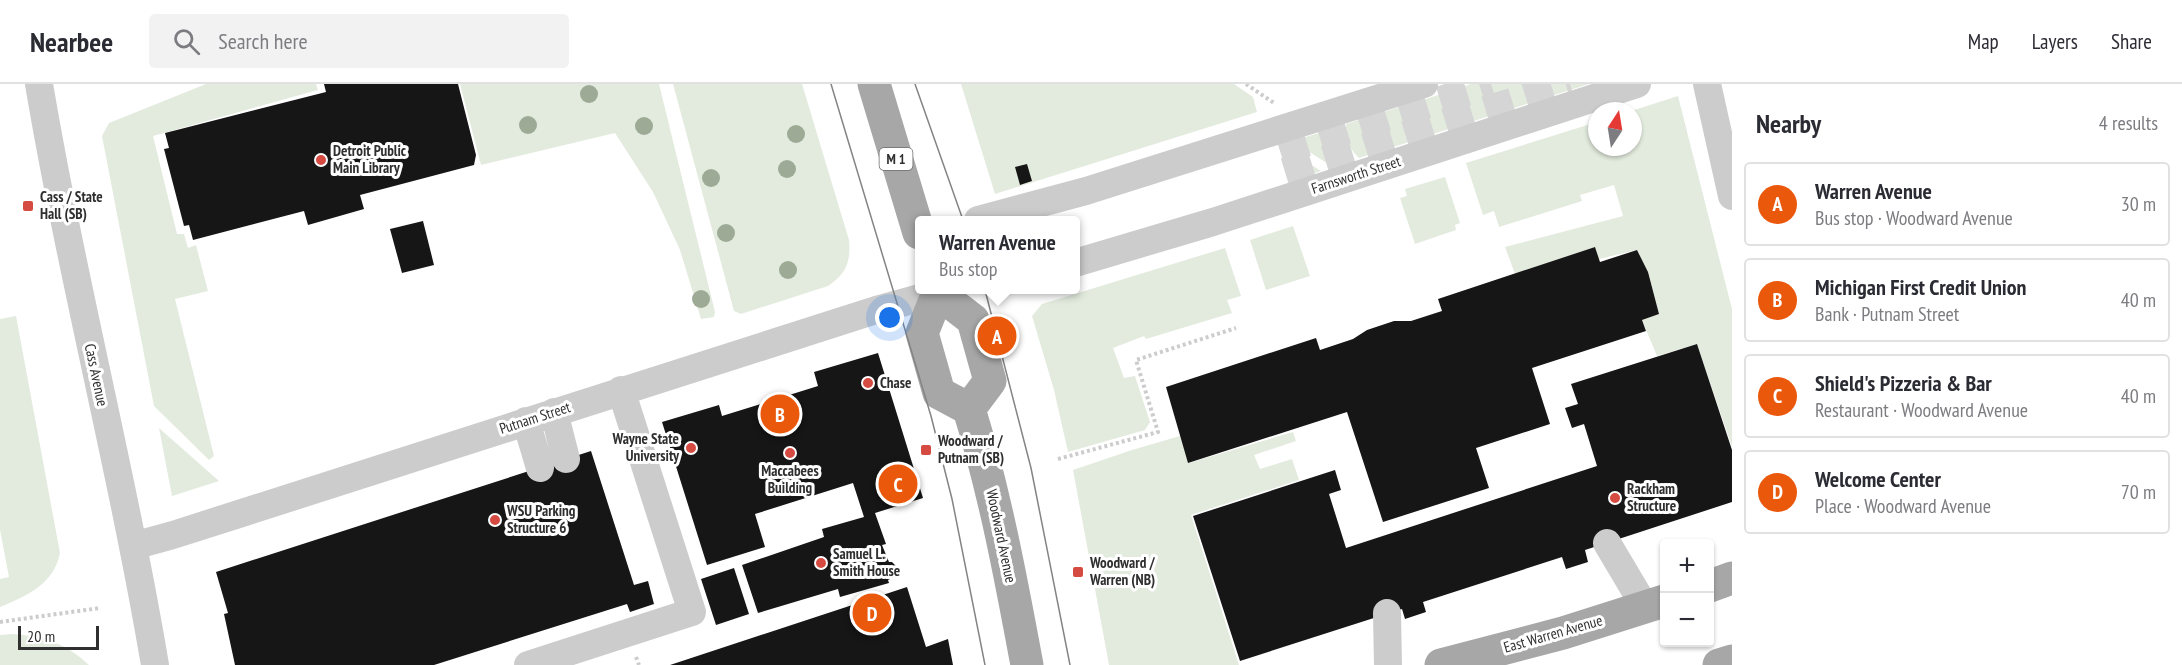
<!DOCTYPE html>
<meta charset="utf-8">
<style>
body{margin:0;font-family:"PT Sans Narrow",sans-serif;background:#f2f2f3;color:#2b2b33}
.controls{position:absolute;right:18px;bottom:18px;display:grid;overflow:hidden;border-radius:6px;box-shadow:0 2px 4px #0004}
.controls button{width:54px;height:54px;display:grid;place-items:center;padding:0;border:0;border-bottom:2px solid #e1e1e2;background:#fff;color:#2b2b33;font:30px sans-serif}
.compass{position:absolute;left:1588px;top:18px;width:54px;height:54px;border-radius:50%;background:#fff;box-shadow:0 2px 4px #0004;rotate:12deg}
.scale{position:absolute;left:18px;bottom:15px;width:81px;box-sizing:border-box;padding-left:6px;border:3px solid #2f2f2f;border-top:0;font-size:16px;line-height:21px;white-space:nowrap;color:#2f2f2f;-webkit-text-stroke:4px #fff;paint-order:stroke}
.you{position:absolute;left:890px;top:234px;width:21px;height:21px;margin:-15px;border:4px solid #fff;border-radius:50%;background:#1a73e8;box-shadow:0 0 0 9px #1a73e833}
.badge{display:grid;place-items:center;width:39px;height:39px;border-radius:50%;background:#ea580c;color:#fff;font-size:20px;font-weight:700}
.pin{position:absolute;translate:-50% -50%;border:3px solid #fff;box-shadow:0 2px 6px #0006}
.popup{position:absolute;left:915px;top:132px;width:165px;height:78px;box-sizing:border-box;display:grid;place-content:center;border-radius:6px;background:#fff;filter:drop-shadow(0 2px 4px #0005);font-size:20px;white-space:nowrap;color:#7c7c81}
.popup b{font-size:22px;color:#2b2b33}
.popup::after{content:'';position:absolute;left:50%;top:100%;margin-left:-12px;border:12px solid transparent;border-top-color:#fff}
.list{margin:0;padding:0;list-style:none}
h2{display:flex;justify-content:space-between;align-items:center;height:78px;margin:0;padding:0 24px;font-size:26px}
h2 small{font-size:20px;font-weight:400;color:#7c7c81}
.list li{display:grid;grid-template-columns:39px 1fr auto;gap:18px;align-items:center;box-sizing:border-box;height:84px;margin:0 12px 12px;padding:0 12px;border:2px solid #e1e1e2;border-radius:6px}
.list b{display:block;font-size:22px;white-space:nowrap}
.list p{margin:0;font-size:20px;white-space:nowrap;color:#7c7c81}
.list em{font-size:20px;font-style:normal;color:#7c7c81}
.icon{flex:none;width:33px;height:33px;fill:none;stroke:currentColor;stroke-width:2;stroke-linecap:round;stroke-linejoin:round}
.map{position:relative;flex:none;width:1732px;height:581px;overflow:hidden}
header{display:flex;align-items:center;gap:36px;box-sizing:border-box;height:84px;padding:0 30px;background:#fff;border-bottom:2px solid #e1e1e2}
header strong{font-size:28px}
nav{display:flex;gap:33px;margin-inline-start:auto;font-size:21px}
.search{width:420px;height:54px;background:#f2f2f3;display:flex;align-items:center;gap:15px;box-sizing:border-box;padding:0 21px;border-radius:6px;color:#7c7c81;font-size:22px}
main{display:flex}
aside{flex:1;background:#fff}
.map>svg:first-child{display:block}
.green{fill:#e3ebde}
.building{fill:#161616}
.lines{fill:none;stroke-linecap:round;stroke-linejoin:round}
.minor-tunnel{stroke:#d5d5d5;stroke-width:28;stroke-dasharray:28 14;stroke-linecap:butt}
.path{stroke:#ccc;stroke-width:4;stroke-dasharray:3 3;stroke-linecap:butt}
.minor{stroke:#ccc;stroke-width:28}
.major{stroke:#a7a7a7;stroke-width:33}
.tram{stroke:#848484;stroke-width:1.5}
.tree{fill:#9dab96}
.poi-dot{fill:#d54a41;stroke:#fff;stroke-width:2}
.labels{text-anchor:middle;stroke-width:6;stroke-linejoin:round;paint-order:stroke}
.shield{fill:#fff;stroke:#6d6d6d;stroke-width:1.5}
.shield-label{font-size:14px;font-weight:bold;fill:#2f2f2f}
.poi-label{font-size:15px;font-weight:bold;fill:#2f2f2f;stroke:#fff;text-anchor:start}
.street-label{font-size:15px;fill:#2f2f2f;stroke:#fff}
</style>
<header>
<strong>Nearbee</strong>
<div class="search"><svg class="icon" aria-label="search" viewBox="0 0 24 24"><circle cx="10" cy="10" r="6"/><path d="M15 15l6 6"/></svg>Search here</div>
<nav><a>Map</a><a>Layers</a><a>Share</a></nav>
</header>
<main>
<div class="map">
<svg width="1732" height="581" viewBox="0 0 1732 581">
<rect width="100%" height="100%" fill="#fff"/>
<path class="green" d="M 206,0 L 316,0 L 318,6 L 153,52 L 177,150 L 184,150 L 188,164 L 196,161 L 208,207 L 175,215 L 214,372 L 209,376 L 154,322 L 102,52 L 109,39 Z
M 460,0 L 659,0 L 715,228 L 714,233 L 701,235 L 680,166 L 653,108 L 615,49 L 481,81 Z
M 673,0 L 802,0 L 849,156 C 851,178 846,190 828,202 L 741,230 L 734,227 Z
M 961,0 L 1234,0 L 1253,13 L 1257,28 L 995,110 Z
M 1471,0 L 1589,0 L 1427,52 L 1414,19 Z
M 1678,12 L 1732,225 L 1732,363 L 1697,260 L 1657,272 L 1642,236 L 1659,230 L 1648,188 L 1637,166 L 1599,175 L 1595,163 L 1515,190 L 1505,163 L 1623,132 L 1614,101 L 1580,111 L 1582,117 L 1499,143 L 1494,127 L 1483,131 L 1466,79 L 1597,38 L 1597,63 L 1633,63 L 1633,27 L 1631,27 Z
M 1399,23 C 1408,32 1414,47 1409,58 L 1359,74 C 1349,65 1345,54 1346,40 Z
M 1329,46 C 1338,56 1343,69 1339,83 L 1333,83 L 1292,57 Z
M 1281,62 L 1321,87 L 1293,96 Z
M 1445,93 L 1460,139 L 1455,141 L 1456,146 L 1415,160 L 1400,114 L 1407,112 L 1405,105 Z
M 1293,142 L 1310,192 L 1266,206 L 1250,156 Z
M 1225,164 L 1241,212 L 1227,216 L 1232,229 L 1146,255 L 1144,252 L 1113,264 L 1124,294 L 1135,292 L 1150,338 L 1145,346 L 1068,368 L 1054,306 L 1032,232 L 1042,220 Z
M 16,232 L 60,469 C 54,500 27,512 0,523 L 0,495 L 9,493 L 0,446 L 0,235 Z
M 159,344 L 219,397 L 172,412 Z
M 1293,348 L 1296,357 L 1254,371 L 1260,385 L 1292,375 L 1299,396 L 1191,431 L 1239,581 L 1109,581 L 1073,386 L 1132,366 L 1180,352 L 1189,379 Z
M 13,550 C 43,552 67,560 89,581 L 0,581 L 0,551 Z"/>
<path class="building" d="M 324,0 L 458,0 L 476,71 L 474,81 L 360,111 L 364,125 L 308,141 L 304,127 L 193,156 L 189,141 L 184,142 L 164,65 L 169,64 L 165,49 L 326,8 Z
M 1027,80 L 1032,97 L 1020,101 L 1015,83 Z
M 423,137 L 434,181 L 402,189 L 390,145 Z
M 1595,163 L 1600,178 L 1637,166 L 1648,188 L 1659,230 L 1642,236 L 1646,247 L 1532,284 L 1550,340 L 1476,364 L 1489,404 L 1383,438 L 1347,328 L 1188,379 L 1166,303 L 1316,254 L 1320,266 L 1353,255 L 1367,246 L 1394,237 L 1411,237 L 1442,227 L 1438,215 Z
M 1697,260 L 1732,366 L 1732,418 L 1585,466 L 1588,478 L 1566,485 L 1562,473 L 1423,518 L 1426,528 L 1405,535 L 1402,525 L 1240,577 L 1193,432 L 1335,386 L 1341,406 L 1329,410 L 1346,464 L 1597,382 L 1584,340 L 1572,344 L 1565,324 L 1578,320 L 1571,300 Z
M 878,269 L 923,414 L 875,429 L 886,460 L 882,461 L 889,478 L 892,478 L 897,483 L 896,492 L 888,496 L 889,499 L 840,513 L 838,505 L 758,529 L 742,481 L 824,453 L 822,445 L 864,433 L 853,399 L 755,430 L 765,463 L 707,481 L 662,338 L 719,321 L 722,332 L 818,302 L 814,288 Z
M 591,367 L 634,501 L 648,497 L 654,520 L 630,528 L 627,520 L 434,581 L 235,581 L 224,530 L 228,529 L 216,488 Z
M 734,484 L 749,530 L 716,541 L 701,495 Z
M 907,503 L 926,563 L 948,555 L 953,581 L 670,581 Z"/>
<g class="lines">
<path class="minor-tunnel" d="M 1280,67 L 1491,0
M 1285,88 L 1570,0"/>
<path class="path" d="M 1246,0 L 1274,19
M 1058,375 L 1158,348 L 1136,276 L 1236,244
M 0,538 L 100,524
M 636,573 L 639,581"/>
<path class="minor" d="M 39,0 C 72,195 122,386 155,581
M 1707,0 L 1732,112
M 978,136 L 1086,107 L 1424,0
M 1075,179 L 1213,138 L 1637,0
M 554,328 L 566,375
M 526,337 L 540,384
M 1607,459 L 1645,523
M 133,462 L 173,451 L 876,226 L 949,206
M 1387,529 L 1388,581
M 528,581 L 692,528 L 621,306"/>
<path class="major" d="M 874,0 L 919,149
M 937,206 L 938,209 L 973,236 L 990,297 L 969,325
M 938,209 L 922,249 L 939,309 L 969,325 C 995,409 1011,495 1027,581
M 1710,502 L 1732,494
M 1441,581 L 1563,549 L 1664,517
M 1719,581 L 1732,577"/>
<path class="tram" d="M 831,0 L 931,332 L 952,415 L 985,581
M 915,0 L 963,136
M 985,206 L 1031,384 L 1070,581"/>
</g>
<g class="tree">
<circle cx="589" cy="10" r="9"/>
<circle cx="528" cy="41" r="9"/>
<circle cx="644" cy="42" r="9"/>
<circle cx="796" cy="50" r="9"/>
<circle cx="787" cy="85" r="9"/>
<circle cx="711" cy="94" r="9"/>
<circle cx="726" cy="149" r="9"/>
<circle cx="788" cy="186" r="9"/>
<circle cx="701" cy="215" r="9"/>
</g>
<g class="poi-dot">
<circle cx="321" cy="76" r="6"/>
<rect x="22" y="116" width="12" height="12" rx="3"/>
<circle cx="868" cy="299" r="6"/>
<circle cx="691" cy="364" r="6"/>
<rect x="920" y="360" width="12" height="12" rx="3"/>
<circle cx="790" cy="369" r="6"/>
<circle cx="1615" cy="414" r="6"/>
<circle cx="495" cy="436" r="6"/>
<circle cx="821" cy="479" r="6"/>
<rect x="1072" y="482" width="12" height="12" rx="3"/>
</g>
<g class="labels">
<rect class="shield" x="879.5" y="64" width="33" height="22" rx="4.5"/>
<g class="shield-label">
<text x="896" y="80">M 1</text>
</g>
<g class="poi-label">
<text x="333" y="72">Detroit Public<tspan x="333" dy="17">Main Library</tspan></text>
<text x="40" y="118">Cass / State<tspan x="40" dy="17">Hall (SB)</tspan></text>
<text x="880" y="304">Chase</text>
<text x="679" y="360" text-anchor="end">Wayne State<tspan x="679" dy="17">University</tspan></text>
<text x="938" y="362">Woodward /<tspan x="938" dy="17">Putnam (SB)</tspan></text>
<text x="790" y="392" text-anchor="middle">Maccabees<tspan x="790" dy="17">Building</tspan></text>
<text x="1627" y="410">Rackham<tspan x="1627" dy="17">Structure</tspan></text>
<text x="507" y="432">WSU Parking<tspan x="507" dy="17">Structure 6</tspan></text>
<text x="833" y="475">Samuel L.<tspan x="833" dy="17">Smith House</tspan></text>
<text x="1090" y="484">Woodward /<tspan x="1090" dy="17">Warren (NB)</tspan></text>
</g>
<g class="street-label">
<text transform="translate(1356 91) rotate(-18)" y="5">Farnsworth Street</text>
<text transform="translate(96 291) rotate(78)" y="5">Cass Avenue</text>
<text transform="translate(535 334) rotate(-18)" y="5">Putnam Street</text>
<text transform="translate(1001 452) rotate(78)" y="5">Woodward Avenue</text>
<text transform="translate(1553 550) rotate(-16)" y="5">East Warren Avenue</text>
</g>
</g>
</svg>
<div class="controls">
<button>+</button>
<button>−</button>
</div>
<svg class="compass" viewBox="-18 -18 36 36"><path d="M0-13l5 13h-10z" fill="#e53935"/><path d="M0 13l5-13h-10z" fill="#7c7c81"/></svg>
<div class="scale">20 m</div>
<div class="you"></div>
<div class="pin badge" style="left:997px;top:252px">A</div>
<div class="popup"><b>Warren Avenue</b>Bus stop</div>
<div class="pin badge" style="left:780px;top:330px">B</div>
<div class="pin badge" style="left:898px;top:400px">C</div>
<div class="pin badge" style="left:872px;top:529px">D</div>
</div>
<aside>
<h2>Nearby<small>4 results</small></h2>
<ul class="list">
<li><span class="badge">A</span><div><b>Warren Avenue</b><p>Bus stop · Woodward Avenue</p></div><em>30 m</em></li>
<li><span class="badge">B</span><div><b>Michigan First Credit Union</b><p>Bank · Putnam Street</p></div><em>40 m</em></li>
<li><span class="badge">C</span><div><b>Shield's Pizzeria &amp; Bar</b><p>Restaurant · Woodward Avenue</p></div><em>40 m</em></li>
<li><span class="badge">D</span><div><b>Welcome Center</b><p>Place · Woodward Avenue</p></div><em>70 m</em></li>
</ul>
</aside>
</main>
